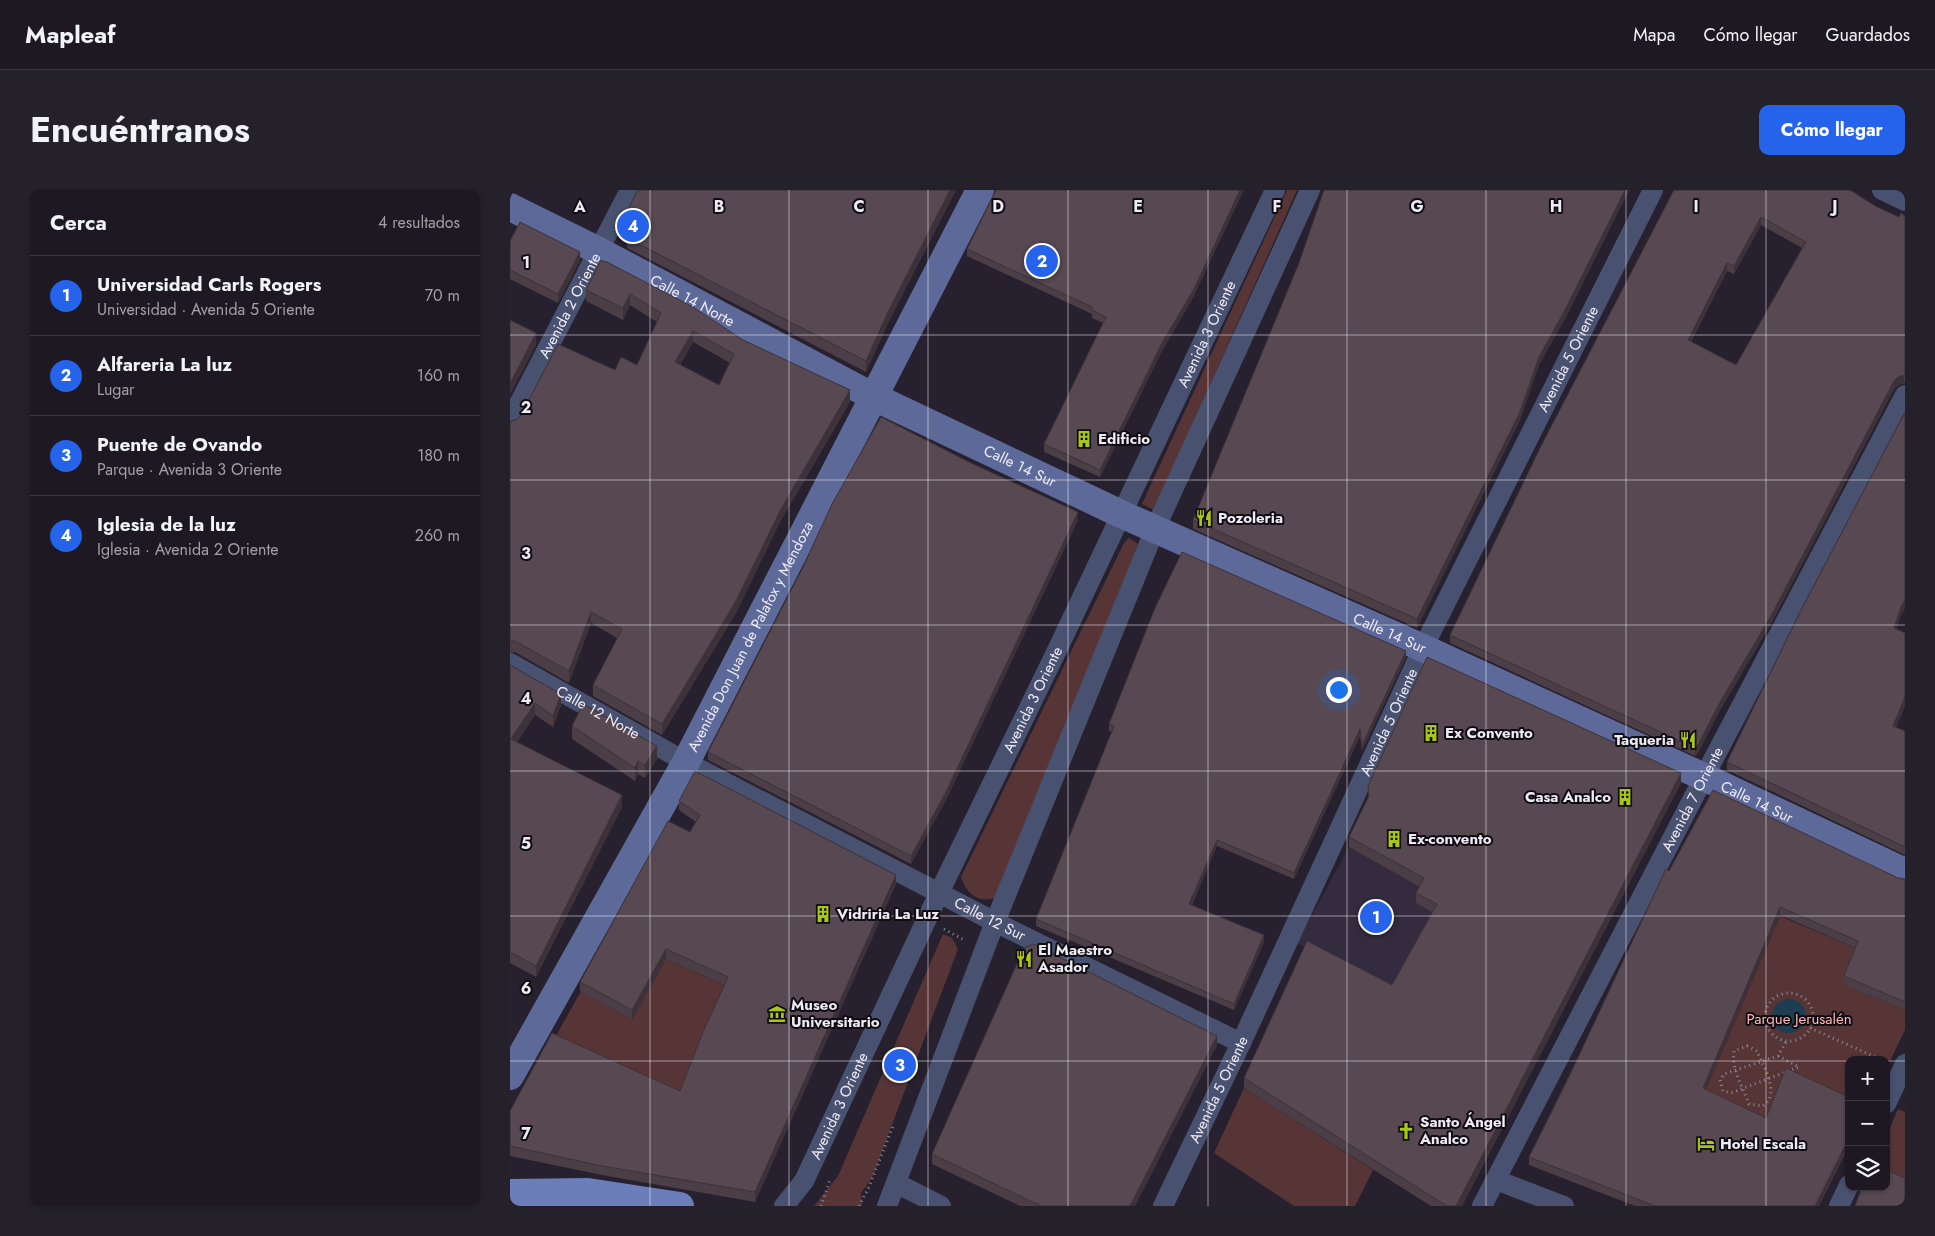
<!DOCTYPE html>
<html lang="es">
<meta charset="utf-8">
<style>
body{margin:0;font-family:Jost,sans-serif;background:#25212a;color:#f1f3f6}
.controls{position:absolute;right:15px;bottom:15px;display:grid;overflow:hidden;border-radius:10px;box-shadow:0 1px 4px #0004}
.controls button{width:45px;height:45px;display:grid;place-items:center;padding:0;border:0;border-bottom:1px solid #3b3740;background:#1d1822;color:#f1f3f6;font:25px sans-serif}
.you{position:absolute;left:828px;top:499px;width:18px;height:18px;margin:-12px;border:4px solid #fff;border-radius:50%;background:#1a73e8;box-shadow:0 0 0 8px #1a73e833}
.badge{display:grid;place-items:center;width:32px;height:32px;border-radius:50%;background:#2563eb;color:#fff;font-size:16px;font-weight:700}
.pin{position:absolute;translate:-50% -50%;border:2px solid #fff;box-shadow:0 1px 5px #0006}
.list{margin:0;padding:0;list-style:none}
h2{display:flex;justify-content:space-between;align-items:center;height:65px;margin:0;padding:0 20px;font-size:21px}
h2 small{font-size:16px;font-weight:400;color:#a0a0a5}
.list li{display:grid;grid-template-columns:32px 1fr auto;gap:15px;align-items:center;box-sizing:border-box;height:80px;padding:0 20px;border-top:1px solid #3b3740}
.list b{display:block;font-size:19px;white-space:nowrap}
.list p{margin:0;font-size:16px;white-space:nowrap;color:#a0a0a5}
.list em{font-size:16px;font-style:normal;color:#a0a0a5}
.icon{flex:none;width:28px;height:28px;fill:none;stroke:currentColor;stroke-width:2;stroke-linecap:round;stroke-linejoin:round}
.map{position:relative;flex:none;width:1395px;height:1016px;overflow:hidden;border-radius:10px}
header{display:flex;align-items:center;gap:30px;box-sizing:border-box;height:70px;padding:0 25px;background:#1d1822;border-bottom:1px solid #3b3740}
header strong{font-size:24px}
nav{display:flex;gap:28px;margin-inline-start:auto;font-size:18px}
.intro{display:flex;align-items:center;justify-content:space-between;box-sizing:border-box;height:120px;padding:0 30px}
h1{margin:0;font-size:35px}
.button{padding:12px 22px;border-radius:10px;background:#2563eb;color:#fff;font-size:18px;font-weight:700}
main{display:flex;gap:30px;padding:0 30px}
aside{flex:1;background:#1d1822;border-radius:10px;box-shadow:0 1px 4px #0004}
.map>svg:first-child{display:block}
.built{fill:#342b3e}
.green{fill:#573537}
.water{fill:#1d3e51}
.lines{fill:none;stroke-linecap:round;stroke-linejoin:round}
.path{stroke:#8f8a95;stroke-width:3;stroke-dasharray:1 4;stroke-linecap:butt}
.minor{stroke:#48516f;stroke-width:20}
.secondary{stroke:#5d6a99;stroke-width:28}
.primary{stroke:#6c7eba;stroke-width:28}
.wall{fill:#4b3e47;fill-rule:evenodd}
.shaded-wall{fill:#3d3239}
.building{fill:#574852;stroke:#3d3239;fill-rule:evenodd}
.grid{fill:none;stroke:#efebf4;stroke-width:1;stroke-opacity:0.55}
.labels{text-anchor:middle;stroke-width:4;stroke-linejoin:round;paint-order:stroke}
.street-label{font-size:15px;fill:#efebf4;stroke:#0e0c11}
.poi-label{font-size:15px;font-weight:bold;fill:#efebf4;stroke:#0e0c11;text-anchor:start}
.park-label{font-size:15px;fill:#feb8bc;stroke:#0e0c11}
.grid-label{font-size:16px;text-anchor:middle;font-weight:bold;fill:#efebf4;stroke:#0e0c11;stroke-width:4;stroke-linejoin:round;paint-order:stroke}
</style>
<header>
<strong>Mapleaf</strong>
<nav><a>Mapa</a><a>Cómo llegar</a><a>Guardados</a></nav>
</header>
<div class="intro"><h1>Encuéntranos</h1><a class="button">Cómo llegar</a></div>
<main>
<aside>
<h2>Cerca<small>4 resultados</small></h2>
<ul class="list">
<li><span class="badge">1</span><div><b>Universidad Carls Rogers</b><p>Universidad · Avenida 5 Oriente</p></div><em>70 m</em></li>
<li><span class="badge">2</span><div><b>Alfareria La luz</b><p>Lugar</p></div><em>160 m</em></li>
<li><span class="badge">3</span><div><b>Puente de Ovando</b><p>Parque · Avenida 3 Oriente</p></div><em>180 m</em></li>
<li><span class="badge">4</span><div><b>Iglesia de la luz</b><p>Iglesia · Avenida 2 Oriente</p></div><em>260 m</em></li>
</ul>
</aside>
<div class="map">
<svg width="1395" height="1016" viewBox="0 0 1395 1016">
<rect width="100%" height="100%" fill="#27202e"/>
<path class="built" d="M 839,657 L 914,699 L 954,740 L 882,806 L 787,753 Z"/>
<path class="green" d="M 777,0 L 787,0 L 644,320 L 632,314 Z
M 619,348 L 628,354 L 490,706 C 470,714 458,707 451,687 L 614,353 Z
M 1270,726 L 1348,759 L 1334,795 L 1395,820 L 1395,840 L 1376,879 L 1376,870 L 1339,870 L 1339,915 L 1256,937 L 1193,906 Z
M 433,744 L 442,748 L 448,759 L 362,988 L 351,1003 L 352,1016 L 304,1016 L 328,986 Z
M 156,769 L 218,797 L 156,943 L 42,853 L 71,801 L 122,830 Z
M 734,898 L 863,980 L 845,1016 L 784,1016 L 704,963 Z
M 1388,919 L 1395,922 L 1395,994 L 1376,986 L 1376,947 Z"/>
<path class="water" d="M1262 826a17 17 0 1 1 34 0a17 17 0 1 1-34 0Z"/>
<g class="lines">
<path class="path" d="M 434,739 L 456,751
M1255 827a24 24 0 1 1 48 0a24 24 0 1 1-48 0Z
M 1300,838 L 1372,870
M 1237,856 L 1247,861 C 1253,876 1271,904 1253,916 L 1239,914 C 1233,897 1221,879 1224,861 Z
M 1268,866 L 1289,877 L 1221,903 L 1213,901 L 1210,890 L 1214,884 L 1268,866 L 1276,852
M 311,1016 L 320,990
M 349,1016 L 359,997 L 383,936"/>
<g class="minor">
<path d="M 1372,0 L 1395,11"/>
<path id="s1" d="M 0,231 L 120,0"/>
<path id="s2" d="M 0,473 L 176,572 L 485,732 L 731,853"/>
<path d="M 1376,914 L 1395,874"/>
<path d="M 986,990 L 1054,1016"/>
<path d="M 386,993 L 431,1016"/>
<path id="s3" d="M 274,1016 L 294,991 L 429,703 L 550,454 L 765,0"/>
<path d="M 377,1016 L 485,732 L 645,339 L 800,0"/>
<path id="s4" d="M 653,1016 L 731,853 L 913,458 L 1143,0"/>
<path id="s5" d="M 972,1016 L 1194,587 L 1395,205"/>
<path d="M 1329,1016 L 1339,995"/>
</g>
<g class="secondary">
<path id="s6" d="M 0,17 L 89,61 L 364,207 L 611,324 L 913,458 L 1194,587 L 1395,682"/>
<path id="s7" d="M 0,886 L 176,572 L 470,0"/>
</g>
<path class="primary" d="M 0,1003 L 78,1002 L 170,1016"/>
</g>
<path class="wall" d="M 128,0 L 446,0 L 378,133 L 356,182 L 117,58 L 117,48 L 123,37 L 119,27 L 119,17 Z
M 1164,0 L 1367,17 L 1389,27 L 1395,26 L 1395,193 L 1388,195 L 1384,199 L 1262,432 L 1209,522 L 1187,565 L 1185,566 L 940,453 L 940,445 ZM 1251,35 L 1292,58 L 1226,175 L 1181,152 L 1217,81 L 1224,84 Z
M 1107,24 L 1056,127 L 1029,175 L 1010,230 L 907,438 L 683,339 L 683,330 Z
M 0,51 L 70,71 L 48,113 L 0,89 Z
M 457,59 L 684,106 L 652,161 L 590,287 L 534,262 L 534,254 L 593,133 L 582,128 L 582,124 L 457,66 Z
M 91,70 L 233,150 L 340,212 L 270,332 L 226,423 L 152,545 L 83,506 L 83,495 L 107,448 L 81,433 L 59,493 L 5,462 L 0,463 L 0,231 L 6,230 L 105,180 L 127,175 L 147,132 L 120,115 L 113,130 L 76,111 L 76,100 ZM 183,152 L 220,173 L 209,195 L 170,175 Z
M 1395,222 L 1395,418 L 1391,425 L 1386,439 L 1395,443 L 1395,516 L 1386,537 L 1395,541 L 1395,665 L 1217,580 L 1217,572 Z
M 568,330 L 436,610 L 401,674 L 198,570 L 198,562 Z
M 896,467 L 852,561 L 850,546 L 784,689 L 707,656 L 682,715 L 754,752 L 724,820 L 526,736 L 526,729 L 602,542 L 599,541 L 599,534 Z
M 0,475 L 51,515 L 43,537 L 25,525 L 7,552 L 112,617 L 26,787 L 0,773 Z
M 62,536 L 147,569 L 135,588 L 128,584 L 125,591 L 62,549 Z
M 1171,593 L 952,1016 L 921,1016 L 734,898 L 734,888 L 882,795 L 922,722 L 906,713 L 906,703 L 910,697 L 839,657 L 839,647 L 858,608 L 858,596 Z
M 169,611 L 386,694 L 245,1012 L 92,985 L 0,966 L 0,921 L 170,901 L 214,795 L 156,769 L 122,830 L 70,801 L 70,792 L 180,642 L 186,632 L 169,620 Z
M 1159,681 L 1388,688 L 1395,689 L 1395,820 L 1334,795 L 1334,786 L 1346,758 L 1270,725 L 1195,900 L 1256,928 L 1339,907 L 1339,956 L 1309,1016 L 1125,1016 L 1019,975 L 1019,967 Z
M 707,855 L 625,1016 L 510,1016 L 422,974 L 422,964 Z"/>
<path class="shaded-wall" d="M 440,0 L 446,0 L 378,133 L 356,182 L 356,171 L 378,122 Z
M 730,0 L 734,0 L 684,106 L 652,161 L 590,287 L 590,280 L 652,153 Z
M 1115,0 L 1120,0 L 1107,24 L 1056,127 L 1029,175 L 1010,230 L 907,438 L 907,429 L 1029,167 Z
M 1251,27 L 1251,35 L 1224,84 L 1224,76 Z
M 70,62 L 70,71 L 48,113 L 48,104 Z
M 1217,73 L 1217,81 L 1178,158 L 1178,150 Z
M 120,104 L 120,115 L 113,130 L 113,118 Z
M 183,141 L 183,152 L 165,183 L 165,172 Z
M 26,143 L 26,155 L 0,205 L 0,194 Z
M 1394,185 L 1394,193 L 1388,195 L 1384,199 L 1262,432 L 1209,522 L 1187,565 L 1185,566 L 1185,558 L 1384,191 L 1388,187 Z
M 340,200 L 340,212 L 270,332 L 226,423 L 152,545 L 152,534 L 270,321 Z
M 568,322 L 568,330 L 436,610 L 401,674 L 401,666 Z
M 1395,410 L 1395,418 L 1391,425 L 1384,446 L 1384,438 L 1391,417 Z
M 81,422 L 81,433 L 59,493 L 59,481 Z
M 896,461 L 896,467 L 852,561 L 852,555 Z
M 51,504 L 51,515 L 43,537 L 43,526 Z
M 1395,507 L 1395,516 L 1383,544 L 1383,536 Z
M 25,513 L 25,525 L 1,560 L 1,549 Z
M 850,539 L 850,546 L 784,689 L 784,683 Z
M 147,556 L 147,569 L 135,588 L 135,575 Z
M 128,571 L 128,584 L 125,591 L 125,578 Z
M 1171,583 L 1171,593 L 952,1016 L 946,1016 Z
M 112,605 L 112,617 L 26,787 L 26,776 Z
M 707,650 L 707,656 L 679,720 L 679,714 Z
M 386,685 L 386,694 L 245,1012 L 245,1002 Z
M 1270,717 L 1270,725 L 1193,906 L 1193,898 Z
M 754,745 L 754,752 L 724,820 L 724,814 Z
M 156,759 L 156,769 L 122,830 L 122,820 Z
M 707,846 L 707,855 L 625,1016 L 620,1016 Z
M 1339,948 L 1339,956 L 1309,1016 L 1305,1016 Z"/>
<path class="building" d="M 128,0 L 440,0 L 378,122 L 356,171 L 117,48 L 123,36 L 123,26 L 119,17 Z
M 486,0 L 730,0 L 684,99 L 652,153 L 590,280 L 534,254 L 596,127 L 582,120 L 582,117 L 457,59 Z
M 814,0 L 1115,0 L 1056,118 L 1029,167 L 1010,222 L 907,429 L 683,330 L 789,73 Z
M 1164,0 L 1340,0 L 1367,17 L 1389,27 L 1391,23 L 1395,26 L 1395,185 L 1388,187 L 1384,191 L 1262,424 L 1209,514 L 1187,557 L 1185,558 L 940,445 L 1030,258 ZM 1251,27 L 1296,52 L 1226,175 L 1178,150 L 1217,73 L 1224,76 Z
M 10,32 L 70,62 L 48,104 L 0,80 L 0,51 Z
M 91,70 L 94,72 L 95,71 L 183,117 L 233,150 L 340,200 L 270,321 L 226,411 L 152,534 L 83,495 L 112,439 L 81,422 L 59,481 L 5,451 L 0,451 L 0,231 L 6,230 L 11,225 L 48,154 L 105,180 L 111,167 L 127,175 L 151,123 L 120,104 L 113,118 L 76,100 ZM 183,141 L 224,164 L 209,195 L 165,172 Z
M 0,130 L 26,143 L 0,194 Z
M 1395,222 L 1395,410 L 1391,417 L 1384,438 L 1395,443 L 1395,507 L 1383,536 L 1395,541 L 1395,657 L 1217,572 L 1290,422 Z
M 371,227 L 461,273 L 568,322 L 436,602 L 401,666 L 198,562 L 293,377 L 322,314 Z
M 672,362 L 896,461 L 852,555 L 850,539 L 784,683 L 707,650 L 679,714 L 754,745 L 724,814 L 526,729 L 604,536 L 599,534 L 645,418 Z
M 917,467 L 1171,583 L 946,1016 L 937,1016 L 734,888 L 797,751 L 882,795 L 927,714 L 906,703 L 914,688 L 839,647 L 859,606 L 858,596 Z
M 0,475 L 51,504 L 43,526 L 25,513 L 1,549 L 112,605 L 26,776 L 0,762 Z
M 73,514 L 147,556 L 135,575 L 128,571 L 125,578 L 62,536 Z
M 185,581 L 386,685 L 245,1002 L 92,976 L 0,956 L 0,921 L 42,843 L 170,901 L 193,842 L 218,787 L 156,759 L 122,820 L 70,792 L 158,631 L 180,642 L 190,625 L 169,611 Z
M 1203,600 L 1388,688 L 1395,689 L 1395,812 L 1334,786 L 1348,751 L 1270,717 L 1193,898 L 1256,928 L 1276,878 L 1339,907 L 1339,948 L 1305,1016 L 1145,1016 L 1019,967 L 1058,889 L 1156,679 L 1159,681 Z
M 523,754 L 707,846 L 620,1016 L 531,1016 L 422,964 L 514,758 Z
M 1376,980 L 1395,988 L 1395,1016 L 1345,1016 L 1352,997 L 1376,997 Z"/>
<path class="grid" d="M 140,0 L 140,1016M 279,0 L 279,1016M 418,0 L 418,1016M 558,0 L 558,1016M 698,0 L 698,1016M 837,0 L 837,1016M 976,0 L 976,1016M 1116,0 L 1116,1016M 1256,0 L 1256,1016M 0,145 L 1395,145M 0,290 L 1395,290M 0,435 L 1395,435M 0,581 L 1395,581M 0,726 L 1395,726M 0,871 L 1339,871M 1376,871 L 1395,871"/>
<defs>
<g id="building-bare" transform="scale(1.35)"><path d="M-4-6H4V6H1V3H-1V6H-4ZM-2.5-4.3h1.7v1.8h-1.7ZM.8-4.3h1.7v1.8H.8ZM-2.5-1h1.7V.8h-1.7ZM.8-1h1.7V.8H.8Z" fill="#abc716" stroke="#0e0c11" stroke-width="2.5" paint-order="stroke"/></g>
<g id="restaurant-bare" transform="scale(1.35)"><path d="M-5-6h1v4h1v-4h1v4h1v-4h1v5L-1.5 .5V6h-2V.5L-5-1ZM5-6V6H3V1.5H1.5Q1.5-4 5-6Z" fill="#abc716" stroke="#0e0c11" stroke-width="2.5" paint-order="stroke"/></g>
<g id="museum-bare" transform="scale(1.35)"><path d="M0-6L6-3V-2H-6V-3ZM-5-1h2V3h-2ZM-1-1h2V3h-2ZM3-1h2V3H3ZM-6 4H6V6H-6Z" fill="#abc716" stroke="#0e0c11" stroke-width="2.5" paint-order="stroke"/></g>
<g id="church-bare" transform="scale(1.35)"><path d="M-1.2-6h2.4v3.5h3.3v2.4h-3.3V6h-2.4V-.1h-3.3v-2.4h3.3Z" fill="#abc716" stroke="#0e0c11" stroke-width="2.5" paint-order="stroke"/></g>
<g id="hotel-bare" transform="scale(1.35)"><path d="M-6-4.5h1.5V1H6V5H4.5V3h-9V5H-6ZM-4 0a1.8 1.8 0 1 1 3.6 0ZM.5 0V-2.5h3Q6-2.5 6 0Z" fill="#abc716" stroke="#0e0c11" stroke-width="2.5" paint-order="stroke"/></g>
</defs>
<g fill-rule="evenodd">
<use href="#building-bare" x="574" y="249"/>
<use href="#restaurant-bare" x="694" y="328"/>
<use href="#building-bare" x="921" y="543"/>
<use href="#restaurant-bare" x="1178" y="550"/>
<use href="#building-bare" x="1115" y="607"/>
<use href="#building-bare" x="884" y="649"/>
<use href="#building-bare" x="313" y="724"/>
<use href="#restaurant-bare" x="514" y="769"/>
<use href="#museum-bare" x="267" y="824"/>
<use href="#church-bare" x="896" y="941"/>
<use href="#hotel-bare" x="1196" y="954"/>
</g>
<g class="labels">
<g class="street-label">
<text dy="5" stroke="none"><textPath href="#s6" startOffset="205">Calle 14 Norte</textPath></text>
<text dy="5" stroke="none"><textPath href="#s1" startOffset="130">Avenida 2 Oriente</textPath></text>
<text dy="5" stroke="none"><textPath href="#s3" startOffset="970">Avenida 3 Oriente</textPath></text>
<text dy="5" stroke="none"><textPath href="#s4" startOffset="939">Avenida 5 Oriente</textPath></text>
<text dy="5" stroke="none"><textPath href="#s6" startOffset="572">Calle 14 Sur</textPath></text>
<text dy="5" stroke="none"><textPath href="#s6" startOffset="978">Calle 14 Sur</textPath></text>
<text dy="5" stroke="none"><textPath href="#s7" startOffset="501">Avenida Don Juan de Palafox y Mendoza</textPath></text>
<text dy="5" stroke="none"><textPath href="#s3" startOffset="565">Avenida 3 Oriente</textPath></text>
<text dy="5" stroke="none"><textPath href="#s2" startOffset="101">Calle 12 Norte</textPath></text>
<text dy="5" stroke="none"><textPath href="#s4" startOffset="534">Avenida 5 Oriente</textPath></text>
<text dy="5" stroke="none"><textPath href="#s5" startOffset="458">Avenida 7 Oriente</textPath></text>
<text dy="5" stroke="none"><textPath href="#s6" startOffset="1382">Calle 14 Sur</textPath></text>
<text dy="5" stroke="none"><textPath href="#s2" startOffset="544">Calle 12 Sur</textPath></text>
<text dy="5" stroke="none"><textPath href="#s4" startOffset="129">Avenida 5 Oriente</textPath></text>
<text dy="5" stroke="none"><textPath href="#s3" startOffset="115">Avenida 3 Oriente</textPath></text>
</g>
<g class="poi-label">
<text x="588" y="254">Edificio</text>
<text x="708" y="333">Pozoleria</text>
<text x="935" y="548">Ex Convento</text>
<text x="1164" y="555" text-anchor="end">Taqueria</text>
<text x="1101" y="612" text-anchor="end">Casa Analco</text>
<text x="898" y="654">Ex-convento</text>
<text x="327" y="729">Vidriria La Luz</text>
<text x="528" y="765">El Maestro<tspan x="528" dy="17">Asador</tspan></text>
<text x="281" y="820">Museo<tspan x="281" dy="17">Universitario</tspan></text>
<text x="910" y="937">Santo Ángel<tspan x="910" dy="17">Analco</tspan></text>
<text x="1210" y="959">Hotel Escala</text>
</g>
<g class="park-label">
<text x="1289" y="834">Parque Jerusalén</text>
</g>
</g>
<g class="grid-label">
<text x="70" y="22">A</text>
<text x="209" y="22">B</text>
<text x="349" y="22">C</text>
<text x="488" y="22">D</text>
<text x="628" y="22">E</text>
<text x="767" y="22">F</text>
<text x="907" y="22">G</text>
<text x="1046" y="22">H</text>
<text x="1186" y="22">I</text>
<text x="1325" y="22">J</text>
<text x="16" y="78">1</text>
<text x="16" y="223">2</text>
<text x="16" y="369">3</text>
<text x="16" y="514">4</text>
<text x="16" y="659">5</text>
<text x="16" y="804">6</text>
<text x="16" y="949">7</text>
</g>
</svg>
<div class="controls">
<button>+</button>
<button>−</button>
<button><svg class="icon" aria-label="layers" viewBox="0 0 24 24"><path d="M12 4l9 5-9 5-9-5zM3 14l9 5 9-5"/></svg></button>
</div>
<div class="you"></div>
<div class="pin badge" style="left:866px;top:727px">1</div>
<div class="pin badge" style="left:532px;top:71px">2</div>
<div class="pin badge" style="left:390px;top:875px">3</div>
<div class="pin badge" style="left:123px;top:36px">4</div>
</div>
</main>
